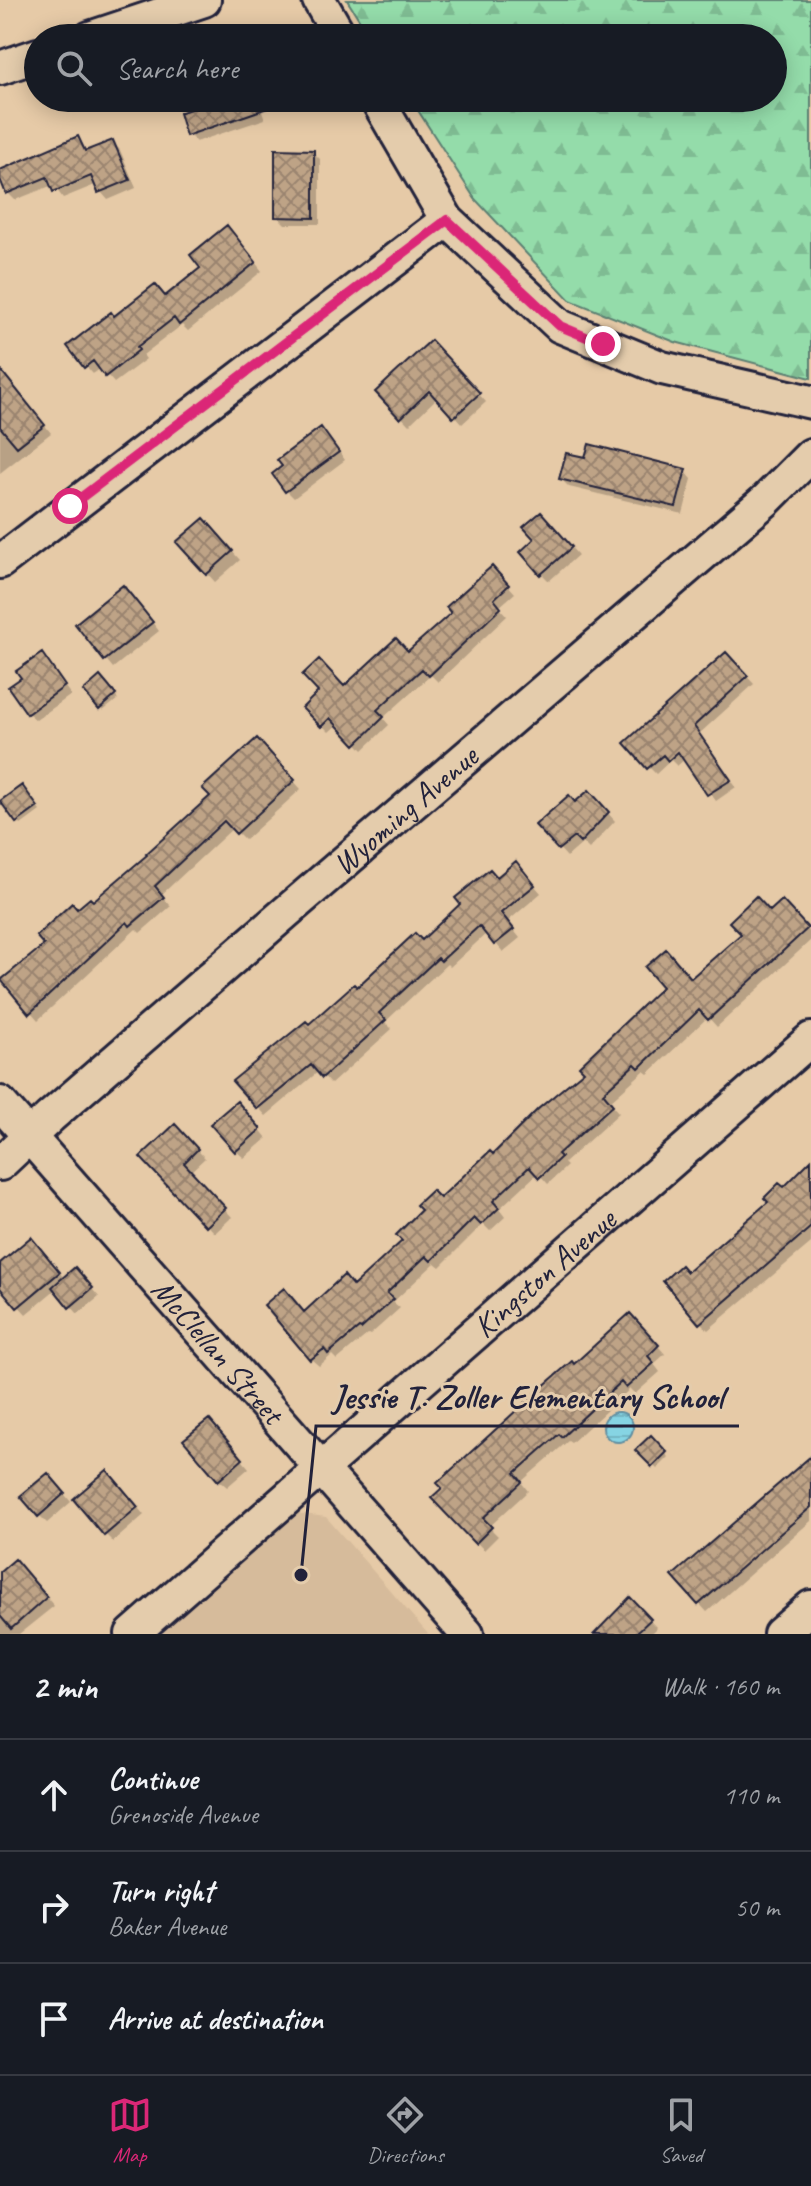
<!DOCTYPE html>
<meta charset="utf-8">
<style>
body{margin:0;font-family:Caveat,sans-serif;background:#242831;color:#f1f3f6}
.stop{position:absolute;width:24px;height:24px;margin:-18px;border:6px solid #db2777;border-radius:50%;background:#fff}
.stop.end{background:#db2777;border-color:#fff;box-shadow:0 2px 8px #0008}
.list{margin:0;padding:0;list-style:none}
h2{display:flex;justify-content:space-between;align-items:center;height:104px;margin:0;padding:0 32px;font-size:34px}
h2 small{font-size:26px;font-weight:400;color:#9ea1a6}
.list li{display:grid;grid-template-columns:52px 1fr auto;gap:24px;align-items:center;box-sizing:border-box;height:112px;padding:0 32px;border-top:2px solid #363941}
.list b{display:block;font-size:30px;white-space:nowrap}
.list p{margin:0;font-size:26px;white-space:nowrap;color:#9ea1a6}
.list em{font-size:26px;font-style:normal;color:#9ea1a6}
.icon{flex:none;width:44px;height:44px;fill:none;stroke:currentColor;stroke-width:2;stroke-linecap:round;stroke-linejoin:round}
.map{position:relative;flex:none;width:811px;height:1634px;overflow:hidden}
.search{position:absolute;background:#171b24;box-shadow:0 4px 20px #0003;left:24px;right:24px;top:24px;height:88px;display:flex;align-items:center;gap:20px;box-sizing:border-box;padding:0 28px;border-radius:44px;color:#9ea1a6;font-size:30px}
.sheet{height:440px;background:#171b24}
nav{display:flex;justify-content:space-around;align-items:center;box-sizing:border-box;height:112px;border-top:2px solid #363941;background:#171b24;font-size:22px;color:#9ea1a6}
nav a{display:grid;justify-items:center;gap:4px}
nav .on{color:#db2777}
.map>svg:first-child{display:block}
.built{fill:#d6bb9b}
.forest{fill:url(#forest-firs);stroke:#5b7f72;stroke-width:2}
.water{fill:url(#water-rules);stroke:#5e8da0;stroke-width:2}
.shadow{fill:#0003}
.building{fill:url(#building-cross-hatch);stroke:#22223b;stroke-width:2}
.lines{fill:none;stroke-linecap:round;stroke-linejoin:round}
.minor-casing{stroke:#22223b;stroke-width:38}
.minor{stroke:#e4ccac;stroke-width:32}
.route{stroke:#db2777;stroke-width:10}
.labels{text-anchor:middle;stroke-width:6;stroke-linejoin:round;paint-order:stroke}
.street-label{font-size:32px;fill:#22223b;stroke:#e4ccac}
.leader{fill:none;stroke:#22223b;stroke-width:3}
.callout-dot{fill:#22223b;stroke:#e4ccac;stroke-width:3}
.callout-label{font-size:34px;text-anchor:middle;font-weight:bold;fill:#22223b;stroke:#e4ccac;stroke-width:6;stroke-linejoin:round;paint-order:stroke}
</style>
<div class="map">
<svg width="811" height="1634" viewBox="0 0 811 1634">
<defs>
<pattern id="forest-firs" width="22" height="20" patternUnits="userSpaceOnUse" patternTransform="scale(2)"><rect width="22" height="20" fill="#94dcaa"/><path d="M5 1l3.5 6h-7zM16 11l3.5 6h-7z" fill="#7fbc93"/></pattern>
<pattern id="water-rules" width="6" height="5" patternUnits="userSpaceOnUse" patternTransform="scale(2)"><rect width="6" height="5" fill="#86d4e3"/><path d="M0 2.5h6" fill="none" stroke="#73b6c4"/></pattern>
<pattern id="building-cross-hatch" width="8" height="8" patternUnits="userSpaceOnUse" patternTransform="scale(2)"><rect width="8" height="8" fill="#bea386"/><path d="M0 0l8 8M0 8l8-8" fill="none" stroke="#9a846f"/></pattern>
</defs>
<rect width="100%" height="100%" fill="#e6caa7"/>
<filter id="ink" filterUnits="userSpaceOnUse"><feTurbulence type="fractalNoise" baseFrequency=".0125" numOctaves="2"/><feDisplacementMap in="SourceGraphic" scale="16" xChannelSelector="R" yChannelSelector="G"/><feConvolveMatrix kernelMatrix="1 2 1 2 8 2 1 2 1" color-interpolation-filters="sRGB"/></filter>
<g filter="url(#ink)">
<path class="built" d="M 296,1513 L 326,1517 L 428,1634 L 159,1634 Z"/>
<path class="forest" d="M 347,0 L 811,0 L 811,378 L 675,342 L 570,300 L 475,199 L 410,98 L 773,98 L 773,38 L 371,38 Z"/>
<path class="water" d="M603 1427a15 15 0 1 1 30 0a15 15 0 1 1-30 0Z"/>
<path class="shadow" d="M 204,98 L 257,98 L 265,119 L 196,142 L 188,134 L 207,106 Z
M 78,139 L 88,152 L 112,142 L 120,150 L 136,188 L 108,200 L 95,185 L 63,198 L 53,185 L 15,200 L 8,193 L 0,172 Z
M 313,152 L 320,159 L 320,224 L 285,224 L 277,216 Z
M 234,235 L 262,271 L 188,331 L 182,325 L 143,355 L 146,359 L 114,383 L 101,368 L 93,374 L 86,366 L 114,318 L 166,298 L 203,268 Z
M 439,350 L 486,402 L 462,424 L 438,397 L 409,425 L 378,392 Z
M 17,391 L 51,433 L 0,473 L 0,392 Z
M 329,438 L 345,460 L 294,498 L 287,491 Z
M 685,471 L 692,479 L 683,514 L 569,487 L 561,479 Z
M 548,522 L 578,555 L 549,581 L 541,573 L 537,540 Z
M 211,528 L 240,560 L 215,582 L 179,542 Z
M 492,568 L 515,593 L 499,607 L 507,616 L 438,682 L 431,675 L 383,718 L 389,725 L 363,750 L 338,724 L 329,732 L 305,708 L 409,654 L 454,613 Z
M 131,595 L 159,631 L 113,668 L 77,624 Z
M 726,654 L 754,684 L 699,734 L 736,787 L 716,801 L 685,759 L 677,766 L 671,760 L 656,774 L 649,767 Z
M 41,655 L 71,695 L 36,720 L 28,713 L 24,678 Z
M 100,679 L 118,699 L 103,711 L 86,691 Z
M 264,748 L 301,789 L 245,840 L 233,828 L 161,895 L 171,906 L 140,933 L 136,929 L 38,1020 L 4,981 L 46,945 L 77,912 L 93,904 L 150,856 Z
M 25,791 L 40,811 L 21,825 L 3,802 Z
M 596,800 L 615,821 L 589,849 L 583,843 L 567,857 L 538,825 L 576,804 Z
M 523,872 L 541,893 L 507,922 L 520,938 L 503,952 L 487,933 L 450,967 L 447,964 L 385,1022 L 392,1029 L 331,1084 L 319,1071 L 266,1116 L 235,1081 L 422,942 L 497,880 Z
M 781,903 L 811,933 L 811,940 L 717,1027 L 708,1017 L 648,1074 L 644,1071 L 609,1102 L 619,1113 L 564,1163 L 567,1166 L 548,1184 L 538,1173 L 499,1209 L 505,1217 L 490,1231 L 483,1224 L 440,1267 L 435,1263 L 393,1302 L 400,1308 L 370,1335 L 368,1334 L 337,1360 L 332,1355 L 319,1366 L 311,1359 L 305,1314 L 354,1288 L 404,1241 L 440,1200 Z
M 245,1111 L 267,1138 L 244,1158 L 236,1151 Z
M 175,1127 L 205,1158 L 190,1172 L 232,1217 L 215,1233 L 143,1157 Z
M 811,1164 L 811,1243 L 708,1330 L 700,1322 L 688,1274 Z
M 38,1247 L 65,1279 L 82,1277 L 99,1297 L 78,1314 L 56,1289 L 26,1314 L 0,1285 L 0,1265 Z
M 638,1323 L 665,1354 L 654,1364 L 660,1372 L 635,1394 L 630,1389 L 571,1443 L 568,1441 L 521,1482 L 528,1491 L 489,1527 L 498,1536 L 484,1550 L 433,1498 Z
M 216,1429 L 249,1468 L 227,1487 L 219,1480 Z
M 651,1438 L 669,1457 L 657,1469 L 638,1450 Z
M 811,1459 L 811,1521 L 707,1612 L 674,1576 Z
M 115,1480 L 144,1515 L 113,1542 L 105,1534 Z
M 55,1483 L 71,1502 L 47,1523 L 39,1515 Z
M 22,1569 L 54,1606 L 19,1634 L 0,1634 L 0,1574 Z
M 630,1600 L 657,1628 L 651,1634 L 593,1634 Z"/>
<path class="building" d="M 202,98 L 284,98 L 285,102 L 186,136 L 179,113 L 205,104 Z
M 78,136 L 85,151 L 113,140 L 130,180 L 98,193 L 91,176 L 53,192 L 47,177 L 6,194 L 0,179 L 0,170 Z
M 275,149 L 314,150 L 314,218 L 275,217 Z
M 227,225 L 256,262 L 179,325 L 174,318 L 137,347 L 139,350 L 105,377 L 93,361 L 84,368 L 67,346 L 111,312 L 114,316 L 155,284 L 165,296 L 200,268 L 190,255 Z
M 431,340 L 480,393 L 453,418 L 429,391 L 400,419 L 375,392 Z
M 0,369 L 45,425 L 17,447 L 0,427 Z
M 321,427 L 339,452 L 285,492 L 272,474 L 282,466 L 277,460 Z
M 589,444 L 686,469 L 676,507 L 559,479 L 566,453 L 585,457 Z
M 541,512 L 572,547 L 540,575 L 520,552 L 534,539 L 523,527 Z
M 204,518 L 233,551 L 206,575 L 176,542 Z
M 492,566 L 509,585 L 494,599 L 501,608 L 429,676 L 422,669 L 377,710 L 384,717 L 355,745 L 330,718 L 321,727 L 302,708 L 318,692 L 302,675 L 319,659 L 344,686 L 396,638 L 408,651 L 451,613 L 446,607 Z
M 123,585 L 153,622 L 104,661 L 75,624 Z
M 726,652 L 748,676 L 694,726 L 731,780 L 707,795 L 678,752 L 668,761 L 663,755 L 647,769 L 624,743 Z
M 42,653 L 65,686 L 27,714 L 8,687 L 21,678 L 16,671 Z
M 100,676 L 116,695 L 99,710 L 83,691 Z
M 257,738 L 295,780 L 236,834 L 224,821 L 155,886 L 164,897 L 130,926 L 127,922 L 29,1014 L 1,980 L 44,945 L 36,936 L 72,903 L 77,909 L 90,898 L 93,901 L 147,855 L 146,854 L 210,796 L 202,788 Z
M 22,785 L 38,807 L 16,823 L 0,801 Z
M 589,790 L 609,812 L 580,843 L 574,837 L 558,850 L 535,825 L 569,795 L 575,802 Z
M 516,861 L 535,885 L 501,913 L 514,929 L 494,945 L 479,926 L 441,961 L 438,958 L 379,1013 L 386,1020 L 322,1078 L 311,1065 L 257,1109 L 232,1081 L 306,1021 L 309,1024 L 354,984 L 357,987 L 415,933 L 422,940 L 460,904 L 455,898 L 490,869 L 497,877 Z
M 756,896 L 770,911 L 782,900 L 808,928 L 708,1020 L 699,1010 L 639,1068 L 635,1064 L 603,1093 L 613,1105 L 558,1154 L 561,1157 L 539,1178 L 529,1167 L 493,1201 L 499,1208 L 481,1225 L 474,1218 L 431,1261 L 426,1256 L 387,1293 L 394,1299 L 361,1329 L 359,1328 L 328,1354 L 324,1349 L 310,1360 L 264,1305 L 284,1288 L 304,1312 L 344,1275 L 353,1286 L 402,1241 L 396,1235 L 421,1210 L 416,1205 L 432,1190 L 440,1198 L 490,1151 L 493,1154 L 538,1109 L 584,1071 L 579,1066 L 662,987 L 645,967 L 666,949 L 691,978 L 741,934 L 729,922 Z
M 237,1101 L 261,1129 L 235,1152 L 210,1124 Z
M 175,1124 L 198,1149 L 184,1163 L 226,1208 L 206,1227 L 140,1157 Z
M 811,1160 L 811,1227 L 699,1324 L 663,1281 L 681,1265 L 687,1272 L 768,1202 L 764,1198 L 779,1183 L 784,1187 Z
M 31,1237 L 60,1272 L 17,1308 L 0,1288 L 0,1263 Z
M 75,1267 L 93,1288 L 69,1308 L 52,1287 Z
M 630,1313 L 659,1345 L 648,1356 L 654,1363 L 626,1388 L 621,1382 L 562,1437 L 559,1434 L 515,1473 L 522,1482 L 483,1518 L 492,1527 L 475,1544 L 431,1498 L 442,1488 L 437,1483 L 541,1388 L 572,1361 L 574,1364 Z
M 209,1419 L 243,1459 L 218,1481 L 183,1440 Z
M 651,1435 L 667,1452 L 652,1467 L 635,1450 Z
M 811,1456 L 811,1507 L 698,1605 L 672,1576 Z
M 107,1470 L 138,1507 L 104,1536 L 73,1499 Z
M 48,1473 L 65,1493 L 38,1517 L 20,1496 Z
M 15,1559 L 47,1597 L 11,1629 L 0,1616 L 0,1572 Z
M 630,1597 L 651,1619 L 635,1634 L 594,1634 Z"/>
<g class="lines">
<g class="minor-casing">
<g id="minor">
<path d="M 319,0 L 341,38"/>
<path d="M 90,38 L 204,0"/>
<path d="M 0,68 L 38,55"/>
<path d="M 376,98 L 447,220 L 560,326 L 662,368 L 811,402"/>
<path d="M 0,562 L 447,220"/>
<path id="s1" d="M 0,1103 L 467,1634"/>
<path id="s2" d="M 0,1164 L 50,1117 L 292,907 L 766,500 L 811,455"/>
<path id="s3" d="M 132,1634 L 811,1039"/>
<path d="M 780,1634 L 811,1607"/>
</g>
</g>
<use href="#minor" class="minor"/>
</g>
</g>
<g class="lines" filter="url(#ink)">
<path class="route" d="M 70,506 L 447,220 L 560,326 L 603,344"/>
</g>
<g class="labels">
<g class="street-label">
<text dy="11" stroke="none"><textPath href="#s2" startOffset="538">Wyoming Avenue</textPath></text>
<text dy="11" stroke="none"><textPath href="#s3" startOffset="548">Kingston Avenue</textPath></text>
<text dy="11" stroke="none"><textPath href="#s1" startOffset="330">McClellan Street</textPath></text>
</g>
</g>
<path class="leader" d="M301 1575L316 1426H739"/>
<circle class="callout-dot" cx="301" cy="1575" r="8"/>
<g class="callout-label">
<text x="528" y="1408">Jessie T. Zoller Elementary School</text>
</g>
</svg>
<div class="stop" style="left:70px;top:506px"></div>
<div class="stop end" style="left:603px;top:344px"></div>
<div class="search"><svg class="icon" aria-label="search" viewBox="0 0 24 24"><circle cx="10" cy="10" r="6"/><path d="M15 15l6 6"/></svg>Search here</div>
</div>
<section class="sheet">
<h2>2 min<small>Walk · 160 m</small></h2>
<ul class="list">
<li><svg class="icon" aria-label="ahead" viewBox="0 0 24 24"><path d="M12 20V5M6 11l6-6 6 6"/></svg><div><b>Continue</b><p>Grenoside Avenue</p></div><em>110 m</em></li>
<li><svg class="icon" aria-label="right" viewBox="0 0 24 24"><path d="M7 20v-9h11M14 6l5 5-5 5"/></svg><div><b>Turn right</b><p>Baker Avenue</p></div><em>50 m</em></li>
<li><svg class="icon" aria-label="arrive" viewBox="0 0 24 24"><path d="M6 21V4h12l-3 4 3 4H6"/></svg><div><b>Arrive at destination</b></div></li>
</ul>
</section>
<nav>
<a class="on"><svg class="icon" aria-label="map" viewBox="0 0 24 24"><path d="M3 6l6-2 6 2 6-2v14l-6 2-6-2-6 2zM9 4v14M15 6v14"/></svg>Map</a>
<a><svg class="icon" aria-label="directions" viewBox="0 0 24 24"><path d="M12 3l9 9-9 9-9-9zM9 14v-3h6M13 9l2 2-2 2"/></svg>Directions</a>
<a><svg class="icon" aria-label="saved" viewBox="0 0 24 24"><path d="M7 4h10v16l-5-4-5 4z"/></svg>Saved</a>
</nav>
